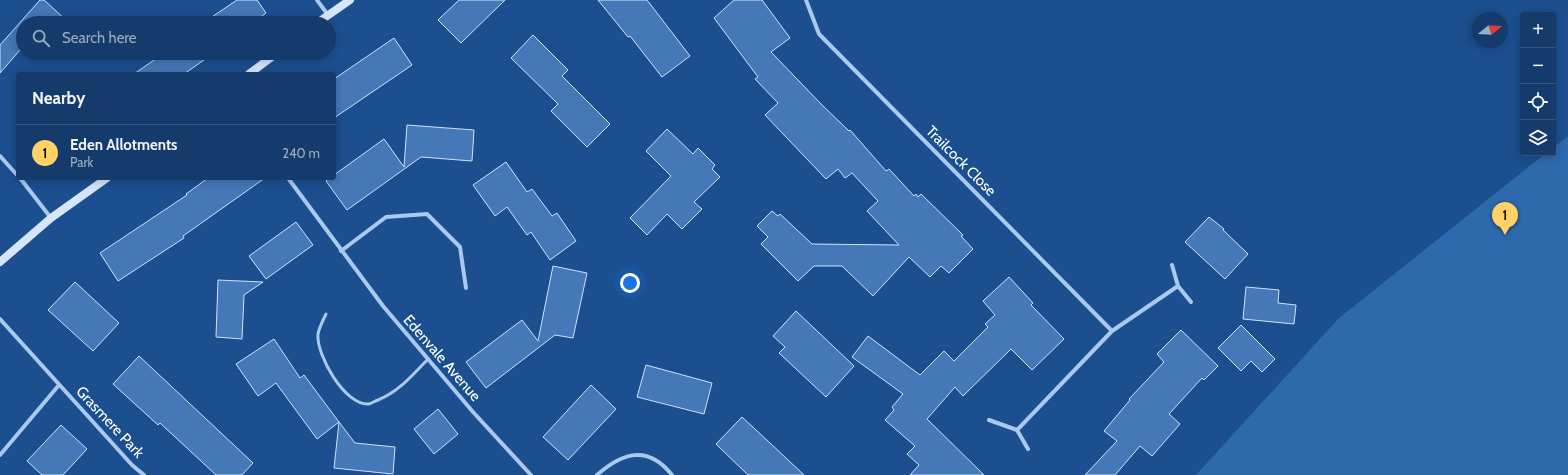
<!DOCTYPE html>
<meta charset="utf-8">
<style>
body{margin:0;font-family:Cabin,sans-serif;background:#214673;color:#f1f3f6}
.controls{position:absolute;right:12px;top:12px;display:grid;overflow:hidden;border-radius:4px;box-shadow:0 2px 10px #0003}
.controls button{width:36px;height:36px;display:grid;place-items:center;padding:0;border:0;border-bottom:1px solid #33557e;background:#143b6b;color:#f1f3f6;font:20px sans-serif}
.compass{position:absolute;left:1472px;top:12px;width:36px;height:36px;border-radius:50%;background:#143b6b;box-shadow:0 2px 10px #0003;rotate:72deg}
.you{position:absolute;left:630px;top:283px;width:14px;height:14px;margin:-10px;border:3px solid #fff;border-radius:50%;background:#1a73e8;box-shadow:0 0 0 6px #1a73e833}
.badge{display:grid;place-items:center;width:26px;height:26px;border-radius:50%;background:#ffd166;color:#111;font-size:13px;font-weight:700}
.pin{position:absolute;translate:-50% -33px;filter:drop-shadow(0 1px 2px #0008)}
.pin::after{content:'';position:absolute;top:21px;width:14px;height:12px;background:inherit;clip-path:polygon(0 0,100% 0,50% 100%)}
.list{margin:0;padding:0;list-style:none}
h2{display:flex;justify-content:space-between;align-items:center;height:52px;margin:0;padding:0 16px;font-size:17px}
h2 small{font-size:13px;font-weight:400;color:#9dadc1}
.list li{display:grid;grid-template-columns:26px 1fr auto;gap:12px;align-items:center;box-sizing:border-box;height:56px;padding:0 16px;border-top:1px solid #33557e}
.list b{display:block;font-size:15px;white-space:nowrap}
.list p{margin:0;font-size:13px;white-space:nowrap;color:#9dadc1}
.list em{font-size:13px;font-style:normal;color:#9dadc1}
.icon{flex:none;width:22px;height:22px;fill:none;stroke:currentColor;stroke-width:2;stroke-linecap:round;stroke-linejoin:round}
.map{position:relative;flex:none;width:1568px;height:475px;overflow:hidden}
.search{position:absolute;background:#143b6b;box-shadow:0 2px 10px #0003;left:16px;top:16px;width:320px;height:44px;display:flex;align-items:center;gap:10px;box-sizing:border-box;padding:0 14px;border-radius:22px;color:#9dadc1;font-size:15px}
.panel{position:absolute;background:#143b6b;box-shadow:0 2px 10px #0003;left:16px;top:72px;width:320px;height:108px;border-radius:4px}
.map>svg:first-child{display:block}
.green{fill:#2e69ad}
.building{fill:#4478b7;stroke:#cfe3fa}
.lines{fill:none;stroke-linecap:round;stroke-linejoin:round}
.lane{stroke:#a9c9ee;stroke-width:3}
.street{stroke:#a9c9ee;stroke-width:4}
.secondary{stroke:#d6e6fa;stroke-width:8}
.labels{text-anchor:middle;stroke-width:3.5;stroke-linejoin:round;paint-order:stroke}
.street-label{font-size:15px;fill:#fff;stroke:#1b4f8f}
</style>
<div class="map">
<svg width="1568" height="475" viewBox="0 0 1568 475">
<rect width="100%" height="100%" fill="#1b4f8f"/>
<path class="green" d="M 1568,136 L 1568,475 L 1196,475 L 1339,318 L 1546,153 L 1553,153 L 1553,148 Z"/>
<path class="building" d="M 40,0 L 44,0 L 67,21 L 66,23 L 23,23 L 23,53 L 20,50 L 0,73 L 0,45 Z
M 237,0 L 257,0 L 266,13 L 253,23 L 203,23 Z
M 459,0 L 505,0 L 461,43 L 438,20 Z
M 598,0 L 647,0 L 690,56 L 662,77 L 630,36 L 628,37 Z
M 734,0 L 762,0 L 790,38 L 771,52 L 822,105 L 849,131 L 850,130 L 886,171 L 889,169 L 914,196 L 916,194 L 918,197 L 921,194 L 963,235 L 961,236 L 973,249 L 949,273 L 941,266 L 930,277 L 909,257 L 873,296 L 842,266 L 814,266 L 798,281 L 761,244 L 768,237 L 757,226 L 772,211 L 778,216 L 780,214 L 812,244 L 899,245 L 867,211 L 878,201 L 852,173 L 845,178 L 838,169 L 826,179 L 765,115 L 778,103 L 755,79 L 758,77 L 714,18 Z
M 533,35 L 568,70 L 562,76 L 610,124 L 587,147 L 551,111 L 558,104 L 511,58 Z
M 394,38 L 412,65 L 334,118 L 334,79 Z
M 164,53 L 214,53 L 184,74 L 134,74 Z
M 407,125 L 474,130 L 472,161 L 421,157 L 347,210 L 326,181 L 330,178 L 334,178 L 334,175 L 384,139 L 404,167 Z
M 667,129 L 693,154 L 698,148 L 715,165 L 712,169 L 720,177 L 694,202 L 702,209 L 682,229 L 667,214 L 647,235 L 630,218 L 671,176 L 646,151 Z
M 506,162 L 527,192 L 532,189 L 552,216 L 557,213 L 576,241 L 550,260 L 531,232 L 527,235 L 507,207 L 495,216 L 473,185 Z
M 208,178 L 265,178 L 183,236 L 184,238 L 118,281 L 100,253 L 187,195 L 186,194 Z
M 1209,217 L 1224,229 L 1223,230 L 1248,254 L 1225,279 L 1185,242 Z
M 296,222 L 313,245 L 266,279 L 249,256 Z
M 553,266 L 587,273 L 573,338 L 555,335 L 486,388 L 466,362 L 522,320 L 538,341 Z
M 1009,277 L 1033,303 L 1031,305 L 1064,339 L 1032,370 L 1011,349 L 963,396 L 955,387 L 927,419 L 984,475 L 910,475 L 919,465 L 907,454 L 915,446 L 885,420 L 894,410 L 892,407 L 903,394 L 852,357 L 868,336 L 920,375 L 944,351 L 954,361 L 988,327 L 985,324 L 995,315 L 983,301 Z
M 218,280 L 263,282 L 244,295 L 242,339 L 216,337 Z
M 75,282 L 119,323 L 93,351 L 48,310 Z
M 1246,287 L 1279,290 L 1278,303 L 1296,305 L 1294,324 L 1243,319 Z
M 796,311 L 854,366 L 826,397 L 779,353 L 785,347 L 773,336 Z
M 1241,325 L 1275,359 L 1262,372 L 1251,361 L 1241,371 L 1218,348 Z
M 1181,330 L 1218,366 L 1204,380 L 1202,378 L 1169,414 L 1180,424 L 1152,456 L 1140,446 L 1115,475 L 1085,475 L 1117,441 L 1104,431 L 1130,400 L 1129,399 L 1164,362 L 1157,354 Z
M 274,339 L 300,378 L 304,375 L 339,422 L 317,439 L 276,383 L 258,396 L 236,364 Z
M 139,356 L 253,463 L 242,475 L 216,475 L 160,423 L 158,425 L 113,384 Z
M 646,365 L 712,383 L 704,414 L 637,397 Z
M 591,385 L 616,409 L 568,460 L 543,437 Z
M 438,409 L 458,434 L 434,454 L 414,429 Z
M 742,417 L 770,443 L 804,475 L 748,475 L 716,444 Z
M 339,422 L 355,443 L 395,447 L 393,474 L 334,468 Z
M 61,425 L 87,449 L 63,475 L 42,475 L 27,461 Z"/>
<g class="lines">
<path class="lane" d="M 326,314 C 323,320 319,328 318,334 C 316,355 345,406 369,404 C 372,403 375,401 378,400 C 398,392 412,376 427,360"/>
<path class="street" d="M 317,0 L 328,15
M 806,0 L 819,34 L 1112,331 L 1178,286 L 1172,265
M 0,156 L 18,176
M 20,178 L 51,218
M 288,178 L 383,306 L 473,412 L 531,475
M 341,251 L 386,217 L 427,214 L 460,247 L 466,288
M 1178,286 L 1191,302
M 0,319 L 132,465 L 144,475
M 989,420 L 1017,430
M 1028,449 L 1017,430 L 1112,331
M 0,455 L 59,385
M 597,475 C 623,452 648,445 672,475"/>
<path class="secondary" d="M 317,23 L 350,0
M 249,74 L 277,53
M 0,262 L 51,218 L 107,178"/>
</g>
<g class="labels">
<g class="street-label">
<text transform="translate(961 161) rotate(45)" y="5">Trailcock Close</text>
<text transform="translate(442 358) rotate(49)" y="5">Edenvale Avenue</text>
<text transform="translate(110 422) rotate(47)" y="5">Grasmere Park</text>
</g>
</g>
</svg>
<div class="controls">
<button>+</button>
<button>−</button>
<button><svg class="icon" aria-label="locate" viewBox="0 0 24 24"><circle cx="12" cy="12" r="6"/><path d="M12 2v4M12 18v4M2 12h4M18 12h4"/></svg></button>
<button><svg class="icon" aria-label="layers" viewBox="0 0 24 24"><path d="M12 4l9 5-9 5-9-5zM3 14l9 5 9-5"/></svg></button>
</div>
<svg class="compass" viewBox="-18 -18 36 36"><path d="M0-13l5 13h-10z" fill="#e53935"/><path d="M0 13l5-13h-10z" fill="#9dadc1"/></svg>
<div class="you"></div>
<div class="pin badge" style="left:1505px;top:235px">1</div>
<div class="search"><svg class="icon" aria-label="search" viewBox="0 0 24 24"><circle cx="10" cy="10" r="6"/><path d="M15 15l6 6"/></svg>Search here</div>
<section class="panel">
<h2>Nearby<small></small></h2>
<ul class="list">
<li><span class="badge">1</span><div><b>Eden Allotments</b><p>Park</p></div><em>240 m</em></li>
</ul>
</section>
</div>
